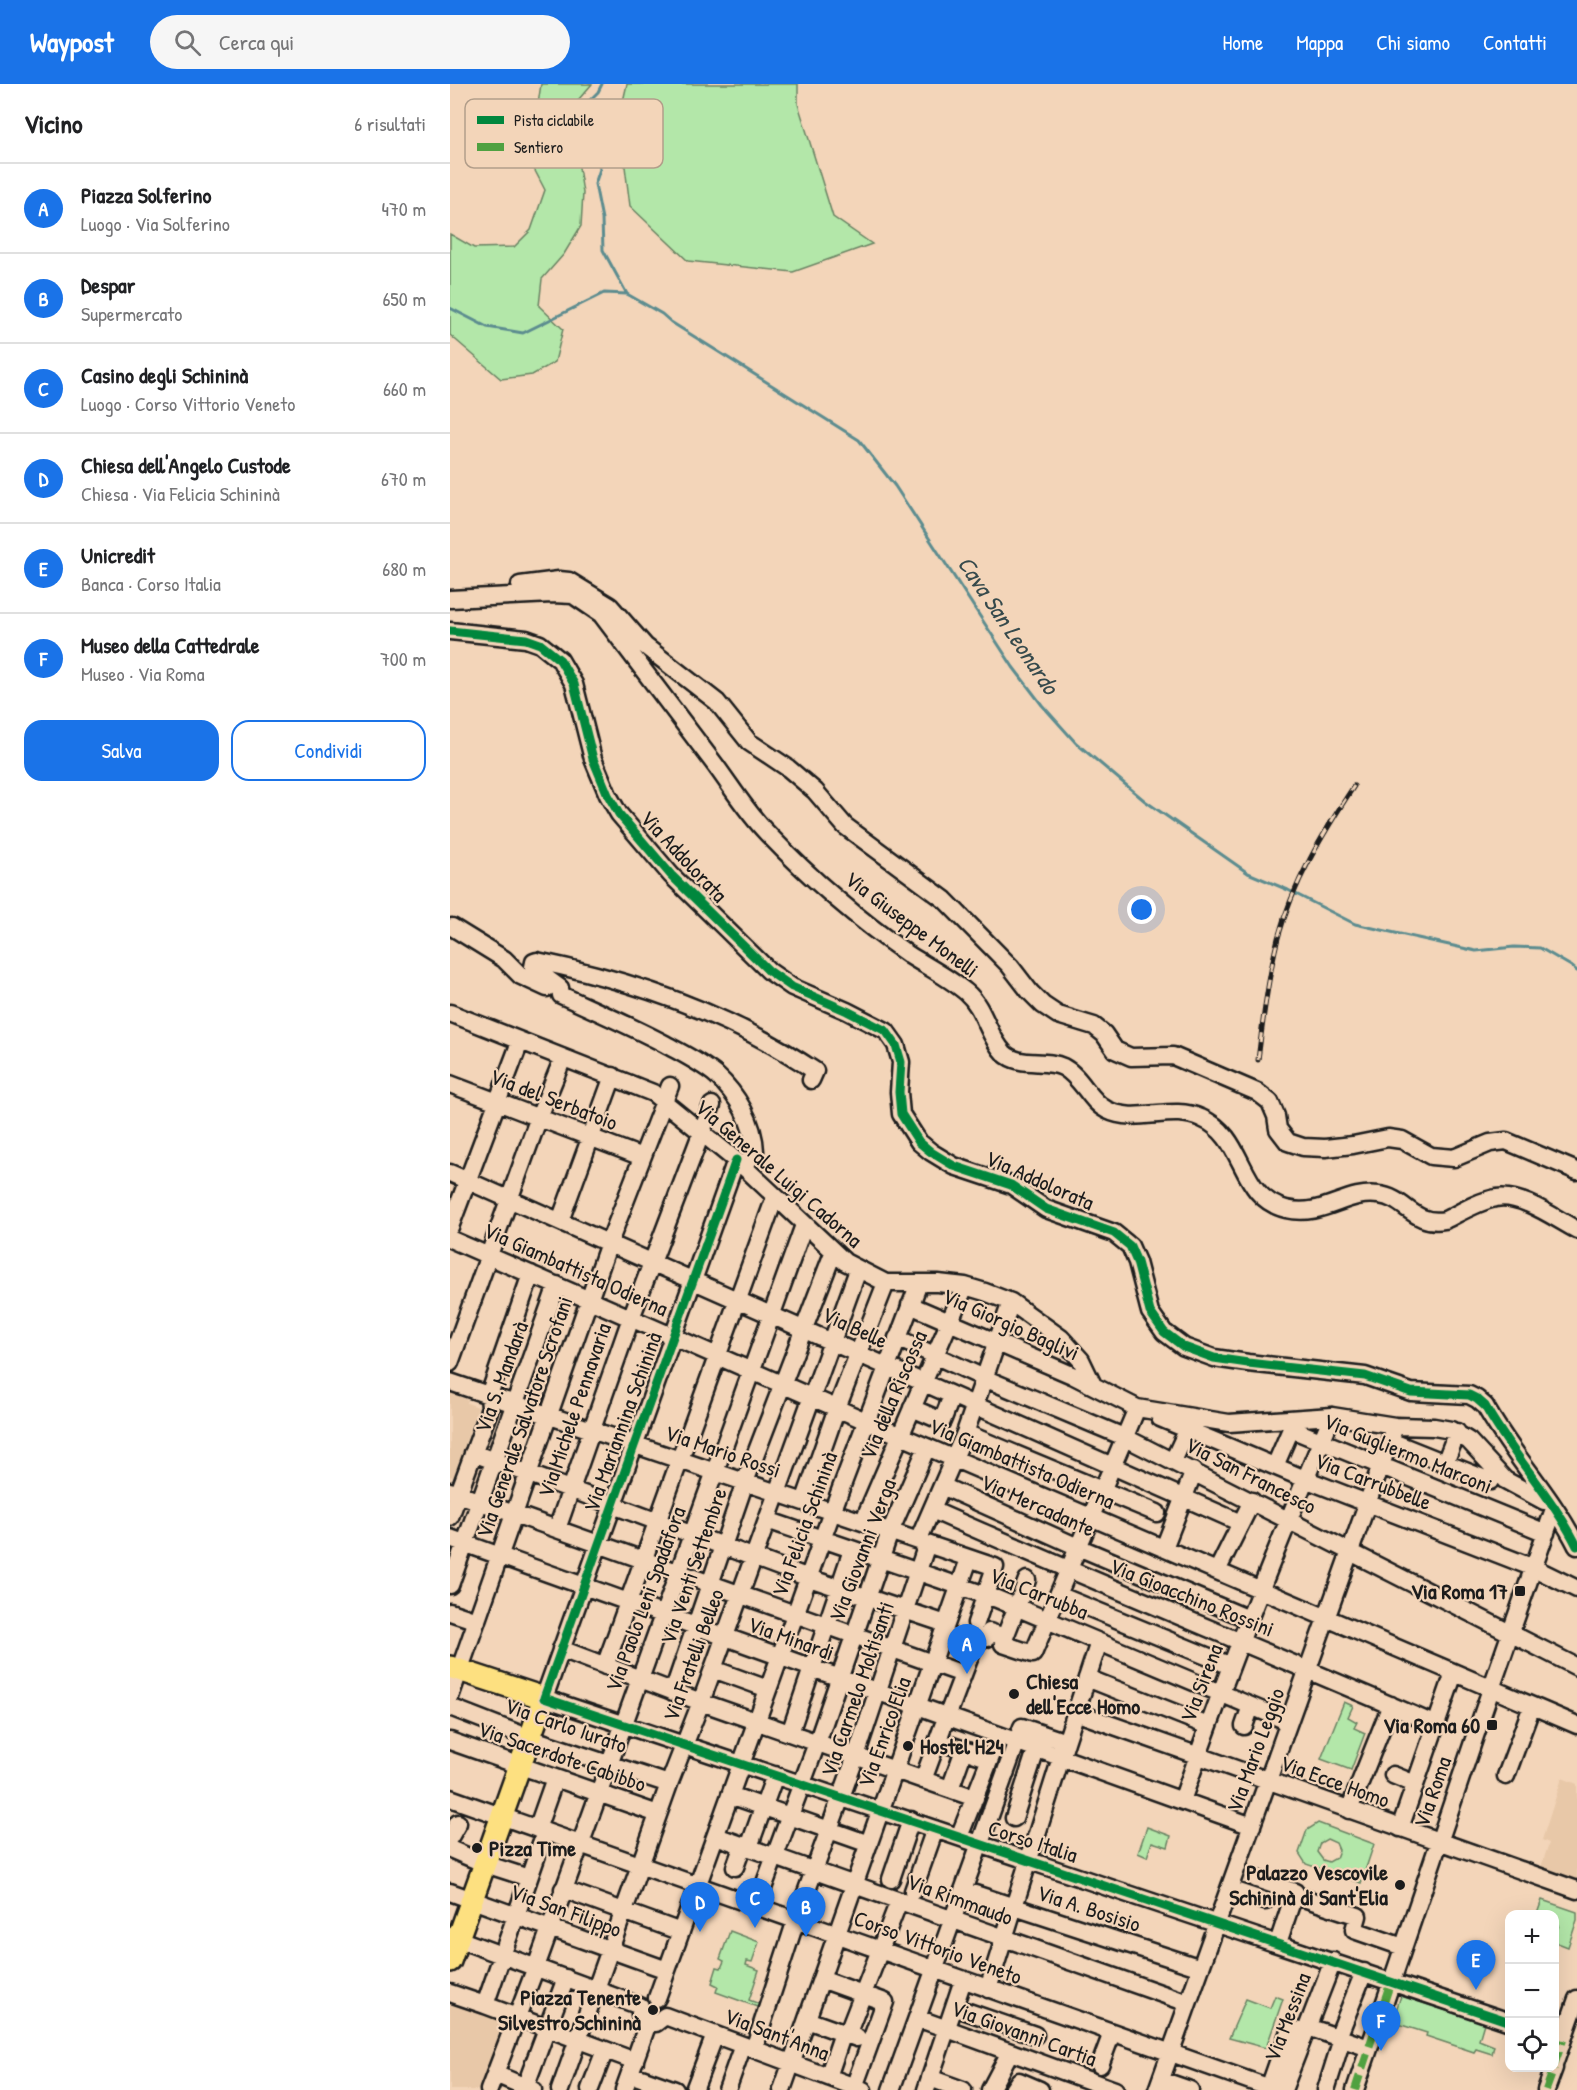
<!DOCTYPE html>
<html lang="it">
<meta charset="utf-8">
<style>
body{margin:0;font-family:"Patrick Hand",sans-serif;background:#f6f6f6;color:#202124}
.controls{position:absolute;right:18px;bottom:18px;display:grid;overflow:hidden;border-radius:12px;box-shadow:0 6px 24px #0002}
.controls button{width:54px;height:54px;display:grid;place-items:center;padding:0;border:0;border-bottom:2px solid #e0e0e0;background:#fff;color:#202124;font:30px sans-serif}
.you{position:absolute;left:692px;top:826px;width:21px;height:21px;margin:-15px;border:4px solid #fff;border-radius:50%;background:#1a73e8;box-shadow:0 0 0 9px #1a73e833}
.badge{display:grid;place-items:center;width:39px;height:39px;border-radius:50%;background:#1a73e8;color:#fff;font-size:20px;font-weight:700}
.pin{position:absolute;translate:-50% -50px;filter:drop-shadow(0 2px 3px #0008)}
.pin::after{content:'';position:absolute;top:32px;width:21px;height:18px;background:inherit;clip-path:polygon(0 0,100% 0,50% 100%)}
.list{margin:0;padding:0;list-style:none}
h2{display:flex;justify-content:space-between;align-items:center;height:78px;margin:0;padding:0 24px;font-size:26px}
h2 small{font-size:20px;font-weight:400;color:#757577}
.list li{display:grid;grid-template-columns:39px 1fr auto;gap:18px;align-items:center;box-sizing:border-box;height:90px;padding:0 24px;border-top:2px solid #e0e0e0}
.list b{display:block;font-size:22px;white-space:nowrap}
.list p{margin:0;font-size:20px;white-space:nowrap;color:#757577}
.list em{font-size:20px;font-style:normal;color:#757577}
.actions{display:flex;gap:12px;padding:18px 24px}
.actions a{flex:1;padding:14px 0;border:2px solid #1a73e8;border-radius:18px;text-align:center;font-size:21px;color:#1a73e8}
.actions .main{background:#1a73e8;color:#fff}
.icon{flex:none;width:33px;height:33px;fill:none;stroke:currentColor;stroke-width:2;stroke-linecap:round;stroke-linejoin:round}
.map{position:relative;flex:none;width:1127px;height:2006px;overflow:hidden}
header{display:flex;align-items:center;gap:36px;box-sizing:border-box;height:84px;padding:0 30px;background:#1a73e8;color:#fff}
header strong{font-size:28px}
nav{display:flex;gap:33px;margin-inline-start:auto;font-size:21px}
.search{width:420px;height:54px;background:#f6f6f6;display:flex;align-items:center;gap:15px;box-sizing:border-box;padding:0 21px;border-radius:33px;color:#757577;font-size:22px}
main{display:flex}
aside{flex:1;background:#fff}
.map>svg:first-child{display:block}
.built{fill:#e8c8a8}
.green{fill:#b3e7a9;stroke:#688262;stroke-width:1.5;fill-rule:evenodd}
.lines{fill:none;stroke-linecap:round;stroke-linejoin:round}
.stream{stroke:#5b8c8f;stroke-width:3}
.minor-casing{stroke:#1c1c1c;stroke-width:21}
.major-casing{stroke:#1c1c1c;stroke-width:26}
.minor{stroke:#f3d5b9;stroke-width:16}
.major{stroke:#fde080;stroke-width:21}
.rail-casing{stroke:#1c1c1c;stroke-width:5}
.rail{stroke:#f3d5b9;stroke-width:3;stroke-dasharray:9;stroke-linecap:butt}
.quiet{stroke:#4fa141;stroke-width:8;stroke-dasharray:15 8;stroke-linecap:butt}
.cycleway-casing{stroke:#f3d5b9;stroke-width:13}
.cycleway{stroke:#00873e;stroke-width:9}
.poi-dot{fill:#1c1c1c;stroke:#f3d5b9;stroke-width:2}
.labels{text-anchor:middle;stroke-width:4.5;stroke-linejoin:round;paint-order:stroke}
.street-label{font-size:22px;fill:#1c1c1c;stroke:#f3d5b9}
.poi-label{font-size:22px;font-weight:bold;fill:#1c1c1c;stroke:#f3d5b9;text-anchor:end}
.water-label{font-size:24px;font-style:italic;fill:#364a4c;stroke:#f3d5b9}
.key{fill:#f3d5b9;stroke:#b29e8a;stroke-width:1.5}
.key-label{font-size:16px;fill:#1c1c1c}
</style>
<header>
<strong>Waypost</strong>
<div class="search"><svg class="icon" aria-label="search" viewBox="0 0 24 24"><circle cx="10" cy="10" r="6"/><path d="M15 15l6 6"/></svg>Cerca qui</div>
<nav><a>Home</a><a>Mappa</a><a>Chi siamo</a><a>Contatti</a></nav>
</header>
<main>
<aside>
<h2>Vicino<small>6 risultati</small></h2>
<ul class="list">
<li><span class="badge">A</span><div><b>Piazza Solferino</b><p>Luogo · Via Solferino</p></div><em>470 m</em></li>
<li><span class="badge">B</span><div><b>Despar</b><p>Supermercato</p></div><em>650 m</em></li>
<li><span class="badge">C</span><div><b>Casino degli Schininà</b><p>Luogo · Corso Vittorio Veneto</p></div><em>660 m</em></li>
<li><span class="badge">D</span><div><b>Chiesa dell'Angelo Custode</b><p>Chiesa · Via Felicia Schininà</p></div><em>670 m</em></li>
<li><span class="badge">E</span><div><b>Unicredit</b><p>Banca · Corso Italia</p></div><em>680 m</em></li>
<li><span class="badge">F</span><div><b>Museo della Cattedrale</b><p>Museo · Via Roma</p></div><em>700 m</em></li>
</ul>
<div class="actions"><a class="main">Salva</a><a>Condividi</a></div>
</aside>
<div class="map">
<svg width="1127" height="2006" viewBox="0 0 1127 2006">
<rect width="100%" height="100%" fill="#f3d5b9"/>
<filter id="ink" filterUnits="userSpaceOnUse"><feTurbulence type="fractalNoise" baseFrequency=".0167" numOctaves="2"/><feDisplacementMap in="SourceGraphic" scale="12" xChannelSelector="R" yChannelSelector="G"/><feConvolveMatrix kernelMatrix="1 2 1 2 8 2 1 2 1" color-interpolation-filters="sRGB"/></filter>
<g filter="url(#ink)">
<path class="built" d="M 0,1309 L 18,1316 L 17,1319 L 28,1323 L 4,1393 L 0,1392 Z
M 1112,1694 L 1127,1700 L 1127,1798 L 1090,1786 L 1099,1759 L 1092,1756 Z
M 0,1917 L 55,1936 L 29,2006 L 0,2006 Z"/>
<path class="green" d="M 91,0 L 142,0 L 129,15 L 121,32 L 133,109 L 131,142 L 114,170 L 92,195 L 89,222 L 113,245 L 105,278 L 82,291 L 51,295 L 0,251 L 0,150 L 24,164 L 64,163 L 81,146 L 95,106 L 81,79 L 88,58 L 87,27 Z
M 177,0 L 348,0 L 348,20 L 383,133 L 422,160 L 343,188 L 238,177 L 180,122 L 169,35 Z
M 894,1618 L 903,1622 L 898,1633 L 907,1638 L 904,1644 L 915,1649 L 901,1686 L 871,1675 Z
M 868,1739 L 924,1760 L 911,1799 L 856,1780 L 849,1769 L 857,1746 ZM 877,1755 L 886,1759 L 889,1766 L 886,1774 L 879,1778 L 873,1776 L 867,1768 L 870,1759 Z
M 697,1743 L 721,1752 L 718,1763 L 702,1758 L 697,1773 L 688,1769 Z
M 1092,1816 L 1127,1828 L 1127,1836 L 1118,1863 L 1105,1858 L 1105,1845 L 1108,1844 L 1109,1841 L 1105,1839 L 1104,1830 L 1087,1830 Z
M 280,1847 L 309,1858 L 302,1878 L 297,1877 L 296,1881 L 309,1886 L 299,1916 L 315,1922 L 313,1925 L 266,1908 L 268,1902 L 262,1899 L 267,1883 L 271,1884 L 274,1877 L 270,1875 Z
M 825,1912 L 833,1915 L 816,1964 L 779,1954 L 796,1915 L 820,1924 Z
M 951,1912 L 1034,1939 L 1029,1956 L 1044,1962 L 1042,1970 L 1026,1965 L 1024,1968 L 976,1952 L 977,1949 L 942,1938 Z"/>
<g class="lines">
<path class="stream" d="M 152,0 L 148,8 L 130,26 L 135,54 L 143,62 L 148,73 L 150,85 L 145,100 L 152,135 L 153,166 L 177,210
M 0,224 L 37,243 L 73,249 L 154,209 L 177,210 L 212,230 L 221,238 L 409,356 L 445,402 L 563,583 L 592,621 L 626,659 L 695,717 L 798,789 L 838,806 L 905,840 L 1026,867 L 1064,863 L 1090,864 L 1121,882 L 1127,887"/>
<g class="minor-casing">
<path id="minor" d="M 70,501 L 109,496 L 119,497 L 160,522 L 195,562 L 267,618 L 299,658 L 338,684 L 365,707 L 395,742 L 495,816 L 560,882 L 580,908 L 593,921 L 608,931 L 644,942 L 654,950 L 665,966 L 681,973 L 723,972 L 807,1008 L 820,1018 L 826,1032 L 828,1045 L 838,1058 L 853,1063 L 875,1064 L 903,1061 L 938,1054 L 952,1056 L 981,1072 L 1004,1074 L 1040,1059 L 1056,1057 L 1127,1087
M 0,515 L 102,510 L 123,511 L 151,530 C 188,579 226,629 263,678 C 281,702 297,729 318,750 C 360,794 409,836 459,871 C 478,883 498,893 516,908 C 535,924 537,951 554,969 C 570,984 595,974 613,983 C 632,993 639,1017 657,1026 C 687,1041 721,1020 751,1034 C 797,1053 787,1113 836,1125 C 873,1134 896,1106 929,1111 C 956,1114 963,1142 995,1136 C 1011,1128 1029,1117 1046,1114 C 1071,1109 1106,1135 1127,1146
M 0,547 L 76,555 L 90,560 L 110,576 L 124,600 L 143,675 L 158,711 L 169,730 L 221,791 L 319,887 L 342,903 L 397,927 L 436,947 L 446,961 L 451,978 L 449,1008 L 451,1030 L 469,1058 L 481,1068 L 504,1082 L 561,1101 L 596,1125 L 664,1149 L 680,1162 L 687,1178 L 700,1228 L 714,1248 L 734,1263 L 764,1274 L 798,1279 L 915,1292 L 961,1308 L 1019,1311 L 1027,1315 L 1035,1322 C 1062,1371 1102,1412 1127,1462
M 2,843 L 54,875 L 71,892 L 97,904
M 0,929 L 203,1009 L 294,1083 L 395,1178 L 436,1199 L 488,1199 L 515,1202 L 535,1208 L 561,1218 L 611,1254 L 631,1276 L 643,1301
M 0,1000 L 192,1073
M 286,1076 L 94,1614 L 1060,1938
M 294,1083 L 305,1067 C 304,1039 287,1010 266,991 C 250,978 233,970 215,960 C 181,942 146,927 111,911 L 110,904 L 84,885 L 83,883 L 84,878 L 87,877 C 185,897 282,931 365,987 L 361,996
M 0,1089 L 791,1439
M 110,1137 L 163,992
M 0,1143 L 70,958
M 0,1155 L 416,1337 L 1127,1641
M 460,1221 L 622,1291 L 687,1324 L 779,1339 L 882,1332 L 945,1342 L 984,1343 L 1001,1346 L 1019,1357 L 1055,1396 L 1094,1417 L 1098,1415
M 447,1254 L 534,1294 L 674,1353 L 1127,1583
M 0,1279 L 89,1033 L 113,974
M 0,1298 L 545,1483 L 526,1539
M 462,1324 L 492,1337 L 502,1312
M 710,1334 L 855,1395 L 1084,1484 L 1127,1505
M 515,1349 L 707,1429
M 940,1357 L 1040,1397
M 23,1369 L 359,1494 L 496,1540
M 723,1377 L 737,1347
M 995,1379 L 1007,1348
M 825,1382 L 841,1345 L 1096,1449
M 492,1402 L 628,1463 L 799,1535
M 0,1407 L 513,1590
M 354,1418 L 387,1324 L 436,1199
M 482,1426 C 649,1500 818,1568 986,1641
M 0,1433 L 40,1324 L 39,1311 L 81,1190
M 317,1436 L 547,1515 L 839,1638
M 413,1438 L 515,1202
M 107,1445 L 181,1234 L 262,1021
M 0,1454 L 802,1742
M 468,1457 L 515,1349 L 561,1218
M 714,1464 L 744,1387
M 767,1487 L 802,1417
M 0,1501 L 107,1201
M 608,1511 L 781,1582
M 0,1528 L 27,1537
M 553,1560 L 583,1570 L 687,1324
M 111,1565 L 251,1618 L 525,1714
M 155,1582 L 325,1113
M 263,1585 L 318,1605
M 637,1594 L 758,1642
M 223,1608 L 295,1398 L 383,1169
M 0,1613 L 159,1159 L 220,1002
M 0,1623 L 80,1654 L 219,1700
M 500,1625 L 528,1551 L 537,1554 L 539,1548 L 555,1553 L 577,1496
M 625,1628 L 1127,1806
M 794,1642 L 801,1622
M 340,1649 L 402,1466
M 0,1657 L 208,1730
M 488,1657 L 540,1675
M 616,1658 L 649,1558
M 943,1691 L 965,1700
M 1056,1692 L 1082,1622
M 473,1696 L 496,1634
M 500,1705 L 514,1666
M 280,1711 L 419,1760
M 0,1714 L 826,2006
M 732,1717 C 777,1587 828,1459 882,1332
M 899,1726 L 941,1621
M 564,1734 L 586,1666
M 950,1744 L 1004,1589
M 87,1745 L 105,1694
M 266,1752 L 738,1919
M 0,1753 L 8,1739
M 509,1753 L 549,1652
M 299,1763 L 325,1691
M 0,1765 L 35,1780 L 79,1794
M 285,1783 L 293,1761
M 441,1795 L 461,1736
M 806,1795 L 845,1808 L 844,1811 L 908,1832 L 904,1846 L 953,1863
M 113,1805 L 231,1848
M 779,1805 L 815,1817
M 513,1806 L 751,1884
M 463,1807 L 485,1745
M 0,1808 L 217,1886
M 306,1823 L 367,1659 L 440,1448 L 477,1363
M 0,1852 L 190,1922 L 190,1931 L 198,1939 L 206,1939 L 215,1932 L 413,2006
M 828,1859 L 844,1811
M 371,1895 L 435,1918 L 403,2006
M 0,1909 L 35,1921 L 185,1977
M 207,1914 L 382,1428 L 469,1199
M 35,1921 L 95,1748
M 504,1923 L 585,1951
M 467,1934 L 665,2006
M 357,1936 L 407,1954
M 858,1943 L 919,1964
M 397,1951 L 449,1817
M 888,1953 L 914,1888
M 304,1965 L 346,1836 L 406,1672 L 477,1460
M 650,1981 L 662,1949
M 1104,1981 L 1127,1915
M 45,1990 L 83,2006
M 180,1990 L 225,2006
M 378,1993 L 393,1949
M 480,1994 L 513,2006
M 711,1996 L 740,2006
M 819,2004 L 840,1944 L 855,1949
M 140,2005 L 155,1966
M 39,2006 L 86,1883 L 354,1141
M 74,2006 L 116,1894
M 110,2006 L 219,1700 L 251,1618 L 408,1186
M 174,2006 L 198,1939
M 244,2006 L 265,1951
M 277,2006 L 293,1961
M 332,2006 L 519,1475
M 441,2006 L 572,1643 L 616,1658 L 538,1905
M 476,2006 L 513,1896
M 540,2006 L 560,1968
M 563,2006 L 569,1997 L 590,2006
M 707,2006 L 945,1342
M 833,2006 L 883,1877
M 876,2006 L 892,1955
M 905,2006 L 1041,1605 L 1104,1425
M 1096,2006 L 1104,1984"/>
</g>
<g class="major-casing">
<path id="major" d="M 0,1583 L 94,1614 L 0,1877"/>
</g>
<use href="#minor" class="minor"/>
<use href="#major" class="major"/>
<g class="rail-casing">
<path id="rail" d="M 808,976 C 813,935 818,894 828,854 C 843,799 873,749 904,702"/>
</g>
<use href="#rail" class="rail"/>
<path class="quiet" d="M 1104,1981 L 1113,1956
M 905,2006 L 941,1897
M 1096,2006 L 1104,1984"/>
<g class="cycleway-casing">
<path id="cycleway" d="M 0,547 L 76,555 L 90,560 L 110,576 L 124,600 L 143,675 L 158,711 L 169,730 L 221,791 L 319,887 L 342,903 L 397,927 L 436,947 L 446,961 L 451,978 L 449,1008 L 451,1030 L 469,1058 L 481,1068 L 504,1082 L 561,1101 L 596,1125 L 664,1149 L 680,1162 L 687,1178 L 700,1228 L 714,1248 L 734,1263 L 764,1274 L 798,1279 L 915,1292 L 961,1308 L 1019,1311 L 1027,1315 L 1035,1322 C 1062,1371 1102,1412 1127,1462
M 286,1076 L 94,1614 L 1060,1938"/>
</g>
<use href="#cycleway" class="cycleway"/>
</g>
</g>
<g class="poi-dot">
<rect x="1064" y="1501" width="12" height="12" rx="3"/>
<circle cx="564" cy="1610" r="6"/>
<rect x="1036" y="1635" width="12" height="12" rx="3"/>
<circle cx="458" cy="1662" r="6"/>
<circle cx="27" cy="1764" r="6"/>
<circle cx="950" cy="1801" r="6"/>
<circle cx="203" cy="1926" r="6"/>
</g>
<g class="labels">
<g class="street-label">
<text transform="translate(234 772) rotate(47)" y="8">Via Addolorata</text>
<text transform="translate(462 840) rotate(37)" y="8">Via Giuseppe Monelli</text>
<text transform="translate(104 1015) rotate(21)" y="8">Via del Serbatoio</text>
<text transform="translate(329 1089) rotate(41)" y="8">Via Generale Luigi Cadorna</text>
<text transform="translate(590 1096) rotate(24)" y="8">Via Addolorata</text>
<text transform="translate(126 1185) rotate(24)" y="8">Via Giambattista Odierna</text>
<text transform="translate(561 1240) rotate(24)" y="8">Via Giorgio Baglivi</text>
<text transform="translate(405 1243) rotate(25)" y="8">Via Belle</text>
<text transform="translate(51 1293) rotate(-70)" y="8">Via S. Mandarà</text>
<text transform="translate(443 1311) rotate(-67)" y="8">Via della Riscossa</text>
<text transform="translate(124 1326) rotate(-71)" y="8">Via Michele Pennavaria</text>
<text transform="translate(74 1333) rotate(-71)" y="8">Via Generale Salvatore Scrofani</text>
<text transform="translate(172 1338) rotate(-70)" y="8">Via Mariannina Schininà</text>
<text transform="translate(273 1367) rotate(19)" y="8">Via Mario Rossi</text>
<text transform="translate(958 1369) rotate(22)" y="8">Via Gugliermo Marconi</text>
<text transform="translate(572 1379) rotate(23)" y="8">Via Giambattista Odierna</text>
<text transform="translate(801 1391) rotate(27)" y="8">Via San Francesco</text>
<text transform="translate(923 1397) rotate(21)" y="8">Via Carrubbelle</text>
<text transform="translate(588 1421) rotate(24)" y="8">Via Mercadante</text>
<text transform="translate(354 1440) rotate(-70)" y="8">Via Felicia Schininà</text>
<text transform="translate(412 1466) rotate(-69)" y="8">Via Giovanni Verga</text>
<text transform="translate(243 1482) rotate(-71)" y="8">Via Venti Settembre</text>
<text transform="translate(589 1509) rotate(22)" y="8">Via Carrubba</text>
<text transform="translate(742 1513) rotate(22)" y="8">Via Gioacchino Rossini</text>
<text transform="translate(195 1515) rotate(-70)" y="8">Via Paolo Leni Spadafora</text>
<text transform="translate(341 1554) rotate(20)" y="8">Via Minardi</text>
<text transform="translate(243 1571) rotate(-70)" y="8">Via Fratelli Belleo</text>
<text transform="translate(751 1599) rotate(-69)" y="8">Via Sirena</text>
<text transform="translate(407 1605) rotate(-71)" y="8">Via Carmelo Moltisanti</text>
<text transform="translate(116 1641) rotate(19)" y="8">Via Carlo Iurato</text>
<text transform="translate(434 1648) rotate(-70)" y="8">Via Enrico Elia</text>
<text transform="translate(805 1666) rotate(-70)" y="8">Via Mario Leggio</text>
<text transform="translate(112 1672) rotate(19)" y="8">Via Sacerdote Cabibbo</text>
<text transform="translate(885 1697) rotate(20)" y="8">Via Ecce Homo</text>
<text transform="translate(982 1708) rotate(-71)" y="8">Via Roma</text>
<text transform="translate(583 1757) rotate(18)" y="8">Corso Italia</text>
<text transform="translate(510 1815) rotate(20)" y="8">Via Rimmaudo</text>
<text transform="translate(639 1824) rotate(18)" y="8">Via A. Bosisio</text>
<text transform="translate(116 1826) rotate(20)" y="8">Via San Filippo</text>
<text transform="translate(488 1863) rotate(20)" y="8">Corso Vittorio Veneto</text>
<text transform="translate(837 1933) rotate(-69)" y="8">Via Messina</text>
<text transform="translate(574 1949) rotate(20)" y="8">Via Giovanni Cartia</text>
<text transform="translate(327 1950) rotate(21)" y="8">Via Sant'Anna</text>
</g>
<g class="poi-label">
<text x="1058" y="1515">Via Roma 17</text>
<text x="576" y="1605" text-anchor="start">Chiesa<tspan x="576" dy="25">dell'Ecce Homo</tspan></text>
<text x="1030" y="1649">Via Roma 60</text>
<text x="470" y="1670" text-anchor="start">Hostel H24</text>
<text x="39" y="1772" text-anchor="start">Pizza Time</text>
<text x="938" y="1796">Palazzo Vescovile<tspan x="938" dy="25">Schininà di Sant'Elia</tspan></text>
<text x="191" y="1921">Piazza Tenente<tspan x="191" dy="25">Silvestro Schininà</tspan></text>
</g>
<g class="water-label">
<text transform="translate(558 541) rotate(56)" y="8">Cava San Leonardo</text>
</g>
</g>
<rect x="15" y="15" width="198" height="69" rx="9" class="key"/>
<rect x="27" y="32" width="27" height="8" fill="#00873e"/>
<rect x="27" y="59" width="27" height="8" fill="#4fa141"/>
<g class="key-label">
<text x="64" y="42">Pista ciclabile</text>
<text x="64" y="69">Sentiero</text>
</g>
</svg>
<div class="controls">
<button>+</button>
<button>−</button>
<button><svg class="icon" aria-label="locate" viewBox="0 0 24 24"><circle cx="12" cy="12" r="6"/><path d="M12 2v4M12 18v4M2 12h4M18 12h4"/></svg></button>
</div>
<div class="you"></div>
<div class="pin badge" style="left:517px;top:1590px">A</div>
<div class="pin badge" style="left:356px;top:1853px">B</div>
<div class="pin badge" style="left:305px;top:1844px">C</div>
<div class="pin badge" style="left:250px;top:1848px">D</div>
<div class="pin badge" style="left:1026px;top:1906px">E</div>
<div class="pin badge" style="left:931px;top:1967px">F</div>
</div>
</main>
